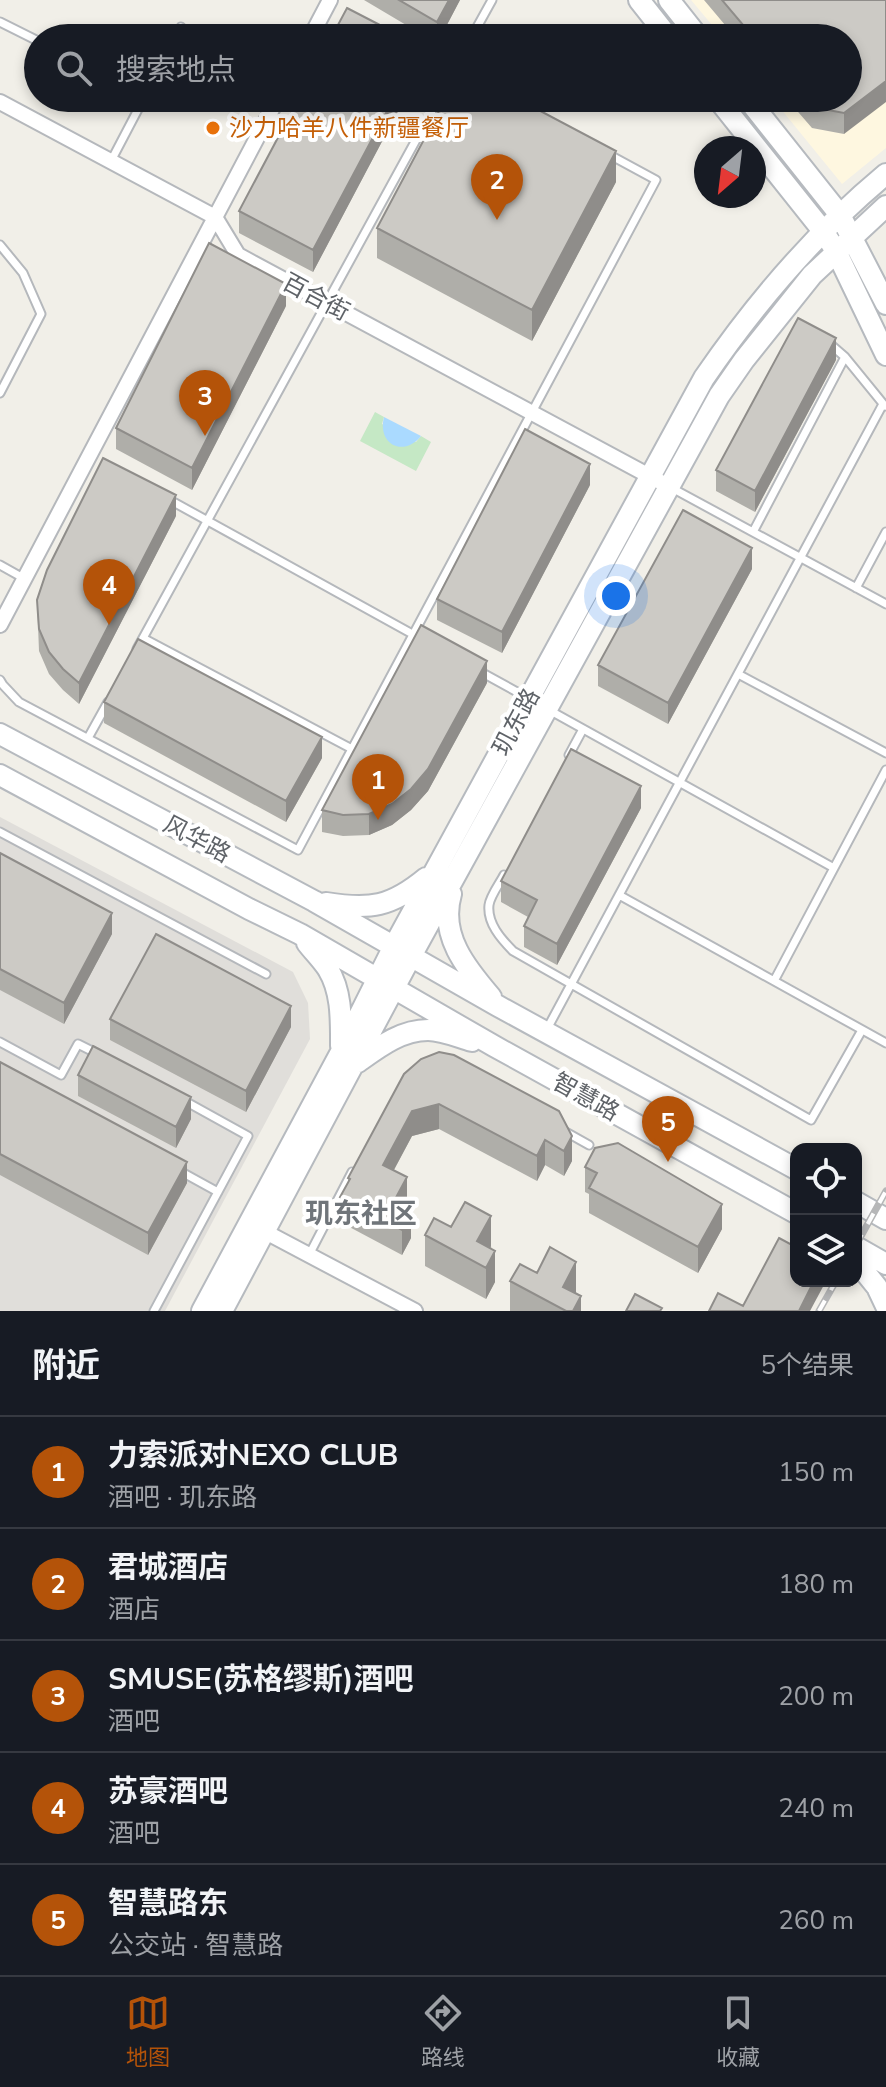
<!DOCTYPE html>
<html lang="zh">
<meta charset="utf-8">
<style>
body{margin:0;font-family:"Nunito Sans","Noto Sans SC",sans-serif;background:#242831;color:#f1f3f6}
.controls{position:absolute;right:24px;bottom:24px;display:grid;overflow:hidden;border-radius:16px;box-shadow:0 4px 12px #0003}
.controls button{width:72px;height:72px;display:grid;place-items:center;padding:0;border:0;border-bottom:2px solid #363941;background:#171b24;color:#f1f3f6;font:40px sans-serif}
.compass{position:absolute;left:694px;top:136px;width:72px;height:72px;border-radius:50%;background:#171b24;box-shadow:0 4px 12px #0003;rotate:208deg}
.you{position:absolute;left:616px;top:596px;width:28px;height:28px;margin:-20px;border:6px solid #fff;border-radius:50%;background:#1a73e8;box-shadow:0 0 0 12px #1a73e833}
.badge{display:grid;place-items:center;width:52px;height:52px;border-radius:50%;background:#b45309;color:#fff;font-size:26px;font-weight:700}
.pin{position:absolute;translate:-50% -66px;filter:drop-shadow(0 2px 4px #0008)}
.pin::after{content:'';position:absolute;top:42px;width:28px;height:24px;background:inherit;clip-path:polygon(0 0,100% 0,50% 100%)}
.list{margin:0;padding:0;list-style:none}
h2{display:flex;justify-content:space-between;align-items:center;height:104px;margin:0;padding:0 32px;font-size:34px}
h2 small{font-size:26px;font-weight:400;color:#9ea1a6}
.list li{display:grid;grid-template-columns:52px 1fr auto;gap:24px;align-items:center;box-sizing:border-box;height:112px;padding:0 32px;border-top:2px solid #363941}
.list b{display:block;font-size:30px;white-space:nowrap}
.list p{margin:0;font-size:26px;white-space:nowrap;color:#9ea1a6}
.list em{font-size:26px;font-style:normal;color:#9ea1a6}
.icon{flex:none;width:44px;height:44px;fill:none;stroke:currentColor;stroke-width:2;stroke-linecap:round;stroke-linejoin:round}
.map{position:relative;flex:none;width:886px;height:1311px;overflow:hidden}
.search{position:absolute;background:#171b24;box-shadow:0 4px 12px #0003;left:24px;right:24px;top:24px;height:88px;display:flex;align-items:center;gap:20px;box-sizing:border-box;padding:0 28px;border-radius:44px;color:#9ea1a6;font-size:30px}
.sheet{height:664px;background:#171b24}
nav{display:flex;justify-content:space-around;align-items:center;box-sizing:border-box;height:112px;border-top:2px solid #363941;background:#171b24;font-size:22px;color:#9ea1a6}
nav a{display:grid;justify-items:center;gap:4px}
nav .on{color:#b45309}
.map>svg:first-child{display:block}
.commercial{fill:#fef7e0}
.industrial{fill:#e0deda}
.green{fill:#c5e8c5}
.water{fill:#aadaff}
.lines{fill:none;stroke-linecap:round;stroke-linejoin:round}
.lane-casing{stroke:#b5b8bc;stroke-width:11}
.street-casing{stroke:#b5b8bc;stroke-width:18}
.secondary-casing{stroke:#b6babf;stroke-width:24}
.lane{stroke:#fff;stroke-width:7}
.street{stroke:#fff;stroke-width:14}
.secondary{stroke:#fff;stroke-width:20}
.rail-casing{stroke:#b6b7b8;stroke-width:7}
.rail{stroke:#fff;stroke-width:4;stroke-dasharray:12;stroke-linecap:butt}
.wall{fill:#afaea9}
.shaded-wall{fill:#8f8d8a}
.building{fill:#cccac5;stroke:#8f8d8a;stroke-width:2}
.food-dot{fill:#e8710a;stroke:#fff;stroke-width:3}
.labels{text-anchor:middle;stroke-width:8;stroke-linejoin:round;paint-order:stroke}
.food-label{font-size:24px;fill:#c56008;stroke:#fff;text-anchor:start}
.street-label{font-size:24px;fill:#5f6368;stroke:#fff}
.quarter-label{font-size:28px;font-weight:bold;fill:#70757a;stroke:#fff}
</style>
<div class="map">
<svg width="886" height="1311" viewBox="0 0 886 1311">
<rect width="100%" height="100%" fill="#f1efe8"/>
<path class="commercial" d="M 691,0 L 886,0 L 886,148 L 842,184 L 772,98 L 848,98 L 848,38 L 723,38 Z"/>
<path class="industrial" d="M 0,817 L 293,972 L 308,1003 L 310,1039 L 165,1311 L 0,1311 Z"/>
<path class="green" d="M 375,412 L 384,417 L 382,424 L 416,442 L 421,436 L 431,442 L 416,471 L 360,441 Z"/>
<path class="water" d="M 384,417 L 421,436 C 403,458 377,444 384,417 Z"/>
<g class="lines">
<g class="lane-casing">
<path id="lane" d="M 0,22 L 38,41
M 176,38 L 181,27
M 471,38 L 492,0
M 111,161 L 144,98
M 0,245 L 23,273 L 41,314 L 0,393
M 830,344 L 845,357 L 885,406
M 670,487 L 886,604
M 168,499 L 416,636
M 753,532 L 845,357
M 0,565 L 25,579
M 856,588 L 886,532
M 143,638 L 352,749
M 137,649 L 439,98
M 479,671 L 528,698
M 738,674 L 886,753
M 0,680 L 3,685 L 19,702 L 298,850 L 656,180 L 608,154
M 549,710 L 834,868
M 88,738 L 108,702
M 569,755 L 583,729
M 0,832 L 266,974
M 504,875 C 500,883 490,896 489,905 C 487,923 501,939 513,951 L 811,1120 L 862,1030
M 619,895 L 886,1043
M 774,981 L 886,770
M 547,1029 L 883,404
M 0,1042 L 61,1075 L 78,1044 L 98,1054
M 564,1131 L 589,1145
M 178,1170 L 218,1192
M 309,1255 L 352,1172
M 154,1311 L 248,1136 L 183,1100"/>
</g>
<g class="street-casing">
<path id="street" d="M 310,38 L 330,0
M 0,102 L 215,217 L 238,255 L 668,486
M 0,625 L 278,98
M 256,1227 L 415,1311"/>
</g>
<g class="secondary-casing">
<path id="secondary" d="M 639,0 L 669,38
M 669,0 L 699,38
M 717,98 L 823,231 L 836,251 L 886,355
M 747,98 L 840,215 L 886,304
M 0,734 L 314,901 L 498,1006 L 796,1169
M 0,775 L 249,909 L 300,934 L 494,1046 L 796,1213
M 451,894 C 439,935 466,968 491,997
M 326,903 C 370,910 391,907 426,878
M 307,943 C 314,952 322,960 328,969 C 342,992 341,1020 341,1046
M 358,1062 C 379,1047 401,1030 428,1030 C 442,1030 458,1037 472,1041
M 856,1202 L 886,1219
M 856,1247 L 886,1264
M 856,1261 L 877,1287 L 886,1306
M 202,1311 L 341,1052 L 394,946 L 704,378 C 756,302 815,233 886,174
M 222,1311 L 411,956 L 719,396 L 744,360 L 812,275 L 886,206"/>
</g>
<use href="#lane" class="lane"/>
<use href="#street" class="street"/>
<use href="#secondary" class="secondary"/>
<g class="rail-casing">
<path id="rail" d="M 856,1245 L 886,1191
M 819,1311 L 836,1281"/>
</g>
<use href="#rail" class="rail"/>
</g>
<path class="wall" d="M 364,0 L 460,0 L 440,38 L 428,38 Z
M 704,0 L 886,0 L 844,134 L 812,128 L 786,98 L 848,98 L 848,38 L 736,38 Z
M 405,98 L 313,272 L 239,233 L 239,211 Z
M 616,182 L 532,341 L 377,258 L 377,228 Z
M 286,306 L 192,490 L 116,449 L 116,428 Z
M 836,360 L 755,512 L 716,491 L 716,470 Z
M 590,485 L 502,653 L 437,620 L 437,599 Z
M 176,516 L 79,704 L 63,690 L 49,674 L 39,651 L 37,600 Z
M 752,569 L 668,724 L 598,686 L 598,665 Z
M 487,683 L 428,791 L 411,810 L 392,825 L 369,835 L 343,836 L 322,832 L 322,810 Z
M 104,702 L 322,758 L 286,822 L 104,723 Z
M 641,808 L 557,965 L 524,947 L 524,926 L 528,917 L 501,902 L 501,881 Z
M 0,853 L 112,934 L 64,1024 L 0,990 Z
M 110,1019 L 291,1027 L 246,1112 L 110,1040 Z
M 0,1062 L 187,1183 L 148,1255 L 0,1175 Z
M 404,1074 L 559,1111 L 572,1161 L 564,1176 L 545,1165 L 537,1181 L 439,1129 L 412,1136 L 394,1170 L 407,1202 L 403,1209 L 411,1238 L 402,1255 L 340,1222 L 340,1197 L 348,1183 L 348,1178 Z
M 78,1075 L 191,1119 L 176,1148 L 78,1096 Z
M 585,1167 L 722,1229 L 698,1273 L 589,1213 L 589,1194 L 585,1192 Z
M 425,1235 L 491,1246 L 495,1282 L 486,1299 L 425,1266 Z
M 510,1281 L 576,1292 L 581,1311 L 510,1311 Z"/>
<path class="shaded-wall" d="M 449,0 L 460,0 L 440,38 L 437,38 L 437,22 Z
M 886,81 L 886,102 L 844,134 L 844,113 Z
M 394,98 L 405,98 L 313,272 L 313,250 Z
M 616,151 L 616,182 L 532,341 L 532,310 Z
M 286,284 L 286,306 L 192,490 L 192,468 Z
M 836,338 L 836,360 L 755,512 L 755,491 Z
M 590,464 L 590,485 L 502,653 L 502,632 Z
M 176,495 L 176,516 L 79,704 L 79,683 Z
M 752,548 L 752,569 L 668,724 L 668,703 Z
M 487,661 L 487,683 L 428,791 L 411,810 L 392,825 L 369,835 L 369,814 Z
M 322,737 L 322,758 L 286,822 L 286,801 Z
M 641,786 L 641,808 L 557,965 L 557,944 Z
M 112,913 L 112,934 L 64,1024 L 64,1003 Z
M 291,1006 L 291,1027 L 246,1112 L 246,1091 Z
M 191,1097 L 191,1119 L 176,1148 L 176,1127 Z
M 439,1104 L 439,1129 L 412,1136 L 383,1190 L 383,1165 L 412,1111 Z
M 572,1136 L 572,1161 L 564,1176 L 564,1151 Z
M 545,1140 L 545,1165 L 537,1181 L 537,1156 Z
M 187,1162 L 187,1183 L 148,1255 L 148,1233 Z
M 407,1177 L 407,1202 L 394,1226 L 393,1203 Z
M 722,1204 L 722,1229 L 698,1273 L 698,1247 Z
M 411,1213 L 411,1238 L 402,1255 L 402,1230 Z
M 491,1216 L 491,1246 L 481,1265 L 477,1241 Z
M 495,1251 L 495,1282 L 486,1299 L 486,1268 Z
M 576,1262 L 576,1292 L 567,1311 L 563,1287 Z
M 814,1281 L 825,1281 L 825,1283 L 810,1311 L 799,1311 Z
M 581,1296 L 581,1311 L 573,1311 Z"/>
<path class="building" d="M 399,0 L 449,0 L 437,22 Z
M 722,0 L 886,0 L 886,81 L 844,113 L 812,107 L 804,98 L 848,98 L 848,38 L 754,38 Z
M 347,8 L 405,38 L 331,38 Z
M 299,98 L 394,98 L 313,250 L 239,211 Z
M 446,98 L 516,98 L 616,151 L 532,310 L 377,228 Z
M 209,243 L 286,284 L 192,468 L 116,428 Z
M 798,318 L 836,338 L 755,491 L 716,470 Z
M 525,429 L 590,464 L 502,632 L 437,599 Z
M 103,458 L 176,495 L 79,683 L 63,669 L 49,652 L 39,629 L 37,600 L 47,570 Z
M 683,510 L 752,548 L 668,703 L 598,665 Z
M 421,625 L 487,661 L 428,769 L 411,789 L 392,804 L 369,814 L 343,815 L 322,810 Z
M 138,639 L 322,737 L 286,801 L 104,702 Z
M 571,749 L 641,786 L 557,944 L 524,926 L 537,900 L 501,881 Z
M 0,853 L 112,913 L 64,1003 L 0,969 Z
M 156,934 L 291,1006 L 246,1091 L 110,1019 Z
M 93,1046 L 191,1097 L 176,1127 L 78,1075 Z
M 439,1052 L 454,1055 L 559,1111 L 572,1136 L 564,1151 L 545,1140 L 537,1156 L 439,1104 L 412,1111 L 383,1165 L 407,1177 L 393,1203 L 411,1213 L 402,1230 L 340,1197 L 350,1179 L 348,1178 L 404,1074 L 421,1059 Z
M 0,1062 L 187,1162 L 148,1233 L 0,1154 Z
M 618,1143 L 722,1204 L 698,1247 L 589,1188 L 597,1173 L 585,1167 L 595,1148 Z
M 465,1202 L 491,1216 L 477,1241 L 495,1251 L 486,1268 L 425,1235 L 434,1218 L 451,1227 Z
M 779,1238 L 796,1247 L 796,1281 L 814,1281 L 799,1311 L 709,1311 L 718,1293 L 743,1306 Z
M 550,1247 L 576,1262 L 563,1287 L 581,1296 L 573,1311 L 566,1311 L 510,1281 L 520,1264 L 537,1273 Z
M 635,1294 L 662,1308 L 660,1311 L 626,1311 Z"/>
<circle class="food-dot" cx="213" cy="128" r="8"/>
<g class="labels">
<g class="food-label">
<text x="229" y="136">沙力哈羊八件新疆餐厅</text>
</g>
<g class="street-label">
<text transform="translate(316 297) rotate(28)" y="8">百合街</text>
<text transform="translate(516 722) rotate(-62)" y="8">玑东路</text>
<text transform="translate(197 839) rotate(28)" y="8">风华路</text>
<text transform="translate(586 1097) rotate(29)" y="8">智慧路</text>
</g>
<g class="quarter-label">
<text x="361" y="1223">玑东社区</text>
</g>
</g>
</svg>
<div class="controls">
<button><svg class="icon" aria-label="locate" viewBox="0 0 24 24"><circle cx="12" cy="12" r="6"/><path d="M12 2v4M12 18v4M2 12h4M18 12h4"/></svg></button>
<button><svg class="icon" aria-label="layers" viewBox="0 0 24 24"><path d="M12 4l9 5-9 5-9-5zM3 14l9 5 9-5"/></svg></button>
</div>
<svg class="compass" viewBox="-18 -18 36 36"><path d="M0-13l5 13h-10z" fill="#e53935"/><path d="M0 13l5-13h-10z" fill="#9ea1a6"/></svg>
<div class="you"></div>
<div class="pin badge" style="left:378px;top:820px">1</div>
<div class="pin badge" style="left:497px;top:220px">2</div>
<div class="pin badge" style="left:205px;top:436px">3</div>
<div class="pin badge" style="left:109px;top:625px">4</div>
<div class="pin badge" style="left:668px;top:1162px">5</div>
<div class="search"><svg class="icon" aria-label="search" viewBox="0 0 24 24"><circle cx="10" cy="10" r="6"/><path d="M15 15l6 6"/></svg>搜索地点</div>
</div>
<section class="sheet">
<h2>附近<small>5个结果</small></h2>
<ul class="list">
<li><span class="badge">1</span><div><b>力索派对NEXO CLUB</b><p>酒吧 · 玑东路</p></div><em>150 m</em></li>
<li><span class="badge">2</span><div><b>君城酒店</b><p>酒店</p></div><em>180 m</em></li>
<li><span class="badge">3</span><div><b>SMUSE(苏格缪斯)酒吧</b><p>酒吧</p></div><em>200 m</em></li>
<li><span class="badge">4</span><div><b>苏豪酒吧</b><p>酒吧</p></div><em>240 m</em></li>
<li><span class="badge">5</span><div><b>智慧路东</b><p>公交站 · 智慧路</p></div><em>260 m</em></li>
</ul>
</section>
<nav>
<a class="on"><svg class="icon" aria-label="map" viewBox="0 0 24 24"><path d="M3 6l6-2 6 2 6-2v14l-6 2-6-2-6 2zM9 4v14M15 6v14"/></svg>地图</a>
<a><svg class="icon" aria-label="directions" viewBox="0 0 24 24"><path d="M12 3l9 9-9 9-9-9zM9 14v-3h6M13 9l2 2-2 2"/></svg>路线</a>
<a><svg class="icon" aria-label="saved" viewBox="0 0 24 24"><path d="M7 4h10v16l-5-4-5 4z"/></svg>收藏</a>
</nav>
